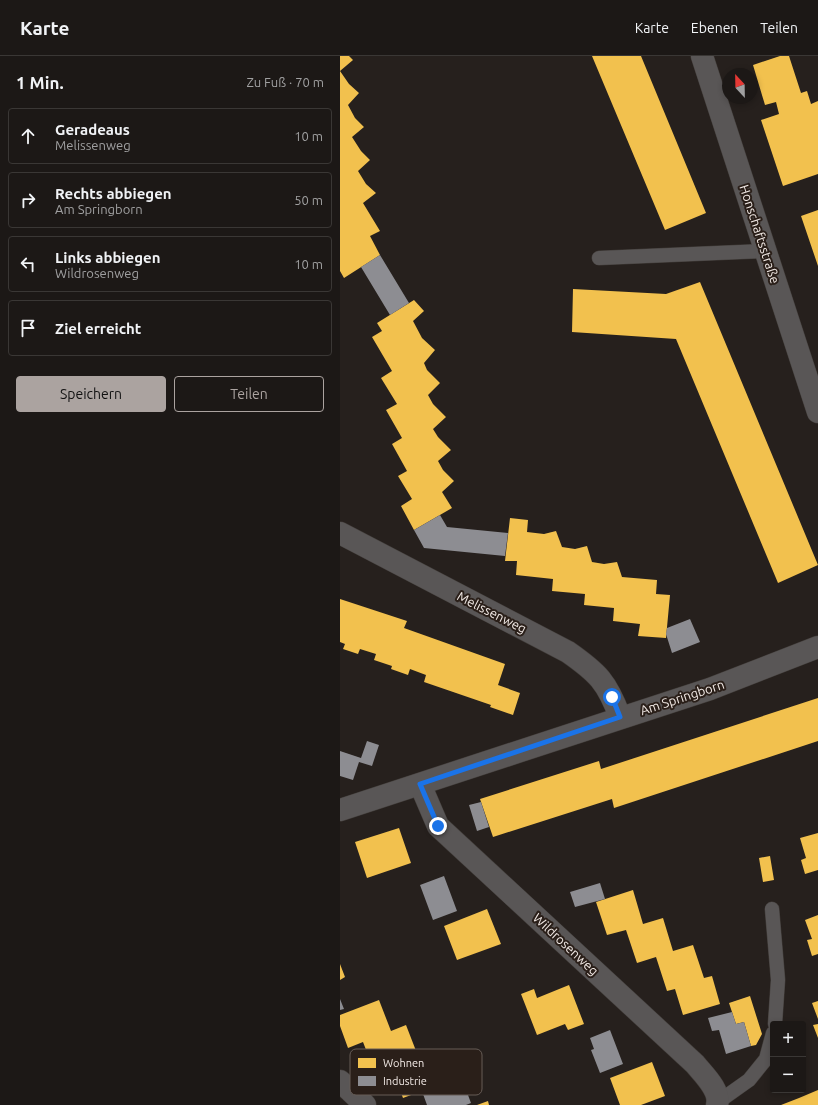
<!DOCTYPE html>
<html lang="de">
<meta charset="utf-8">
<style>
body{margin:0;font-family:Ubuntu,sans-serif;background:#292523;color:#f1f3f6}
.controls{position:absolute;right:12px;bottom:12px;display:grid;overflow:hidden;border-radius:4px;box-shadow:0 2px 6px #0003}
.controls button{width:36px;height:36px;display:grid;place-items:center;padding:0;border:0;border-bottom:1px solid #3a3735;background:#1c1816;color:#f1f3f6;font:20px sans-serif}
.compass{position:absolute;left:382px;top:12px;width:36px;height:36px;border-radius:50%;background:#1c1816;box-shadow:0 2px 6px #0003;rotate:338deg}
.stop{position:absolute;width:12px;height:12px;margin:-9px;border:3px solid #1a73e8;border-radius:50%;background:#fff}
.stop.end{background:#1a73e8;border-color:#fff;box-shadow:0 1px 4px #0008}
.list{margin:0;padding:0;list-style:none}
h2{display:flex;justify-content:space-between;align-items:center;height:52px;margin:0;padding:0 16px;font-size:17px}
h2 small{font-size:13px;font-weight:400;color:#a0a0a1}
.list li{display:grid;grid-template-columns:26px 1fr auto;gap:12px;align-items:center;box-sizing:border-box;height:56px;margin:0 8px 8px;padding:0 8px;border:1px solid #3a3735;border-radius:4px}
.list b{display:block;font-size:15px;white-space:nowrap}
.list p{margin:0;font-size:13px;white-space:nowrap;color:#a0a0a1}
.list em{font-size:13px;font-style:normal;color:#a0a0a1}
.actions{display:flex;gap:8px;padding:12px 16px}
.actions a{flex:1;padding:9px 0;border:1px solid #aba3a0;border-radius:4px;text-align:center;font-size:14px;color:#aba3a0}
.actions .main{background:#aba3a0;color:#111}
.icon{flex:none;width:22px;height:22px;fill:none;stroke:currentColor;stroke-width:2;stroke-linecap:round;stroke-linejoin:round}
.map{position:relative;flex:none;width:478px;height:1049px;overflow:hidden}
header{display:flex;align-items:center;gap:24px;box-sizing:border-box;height:56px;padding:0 20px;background:#1c1816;border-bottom:1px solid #3a3735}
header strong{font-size:19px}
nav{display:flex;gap:22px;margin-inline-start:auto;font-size:14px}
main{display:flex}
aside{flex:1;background:#1c1816}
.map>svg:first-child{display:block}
.homes{fill:#f2c14e}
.industry{fill:#8d8d92}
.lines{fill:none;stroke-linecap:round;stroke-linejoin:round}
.service-casing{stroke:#423d3a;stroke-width:15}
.minor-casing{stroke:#423d3a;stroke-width:23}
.tertiary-casing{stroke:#423d3a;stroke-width:23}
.service{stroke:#595656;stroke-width:14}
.minor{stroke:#595656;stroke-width:22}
.tertiary{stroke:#595656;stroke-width:22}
.route{stroke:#1a73e8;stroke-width:5}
.labels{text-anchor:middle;stroke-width:4;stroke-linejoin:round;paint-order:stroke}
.street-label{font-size:13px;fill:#f2eae6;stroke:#2a1f19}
.key{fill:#2a1f19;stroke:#665c56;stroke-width:1}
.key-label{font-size:11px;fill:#f2eae6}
</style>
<header>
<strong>Karte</strong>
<nav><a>Karte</a><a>Ebenen</a><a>Teilen</a></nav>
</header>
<main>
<aside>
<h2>1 Min.<small>Zu Fuß · 70 m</small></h2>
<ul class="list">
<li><svg class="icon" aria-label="ahead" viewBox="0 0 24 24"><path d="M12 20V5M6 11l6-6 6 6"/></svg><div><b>Geradeaus</b><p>Melissenweg</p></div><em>10 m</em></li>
<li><svg class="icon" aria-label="right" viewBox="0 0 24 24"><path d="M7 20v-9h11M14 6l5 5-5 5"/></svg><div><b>Rechts abbiegen</b><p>Am Springborn</p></div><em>50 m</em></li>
<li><svg class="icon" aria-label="left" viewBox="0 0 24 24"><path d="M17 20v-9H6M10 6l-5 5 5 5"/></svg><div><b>Links abbiegen</b><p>Wildrosenweg</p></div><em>10 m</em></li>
<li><svg class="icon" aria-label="arrive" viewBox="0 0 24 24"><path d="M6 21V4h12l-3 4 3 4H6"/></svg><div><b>Ziel erreicht</b></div></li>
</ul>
<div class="actions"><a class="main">Speichern</a><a>Teilen</a></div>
</aside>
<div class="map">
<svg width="478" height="1049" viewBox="0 0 478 1049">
<rect width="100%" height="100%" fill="#26201d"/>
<path class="homes" d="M 0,0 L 9,0 L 13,4 L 0,15 L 9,28 L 19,37 L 8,49 L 15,62 L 24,71 L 12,81 L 21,95 L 30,104 L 18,115 L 26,128 L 36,137 L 23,147 L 40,175 L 30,180 L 40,199 L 4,222 L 0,215 Z
M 252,0 L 301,0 L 366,157 L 325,174 Z
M 440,0 L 449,0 L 461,37 L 467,35 L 471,48 L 478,45 L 478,118 L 443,130 L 421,64 L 439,58 L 436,46 L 425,49 L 413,9 Z
M 478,154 L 478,210 L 461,160 Z
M 360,226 L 478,509 L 438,527 L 336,283 L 232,276 L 233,233 L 326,238 Z
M 74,244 L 84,255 L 73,265 L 82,282 L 95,294 L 84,307 L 87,314 L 100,327 L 88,339 L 93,348 L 106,361 L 93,373 L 98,381 L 111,394 L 98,405 L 103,414 L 114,425 L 102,436 L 112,452 L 74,474 L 61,450 L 72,443 L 58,420 L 67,415 L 52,388 L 62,382 L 46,354 L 57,348 L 41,322 L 52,315 L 32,281 L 42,275 L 37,267 Z
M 170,462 L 188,464 L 187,476 L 204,478 L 216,475 L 222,491 L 235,493 L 247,490 L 252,506 L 264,508 L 277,506 L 282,521 L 317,524 L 316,538 L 330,539 L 326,582 L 298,580 L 300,568 L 273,565 L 274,552 L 244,549 L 245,538 L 212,535 L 213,523 L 176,519 L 177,505 L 165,505 Z
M 0,543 L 67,565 L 64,572 L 165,608 L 158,629 L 180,637 L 173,659 L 150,651 L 151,649 L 84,626 L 86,619 L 70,613 L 68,619 L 51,613 L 52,610 L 34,604 L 36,598 L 20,593 L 18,598 L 3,593 L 5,588 L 0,586 Z
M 478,642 L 478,685 L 274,752 L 272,743 L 153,781 L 140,743 L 259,705 L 261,713 Z
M 59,772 L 71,807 L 27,822 L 15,786 Z
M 478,777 L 478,814 L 465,818 L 461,804 L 466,802 L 460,782 Z
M 430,800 L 434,824 L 423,826 L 419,802 Z
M 293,834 L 303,868 L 323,862 L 333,895 L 353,889 L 364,922 L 372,920 L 380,948 L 343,959 L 335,933 L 327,935 L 316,901 L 297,907 L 286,874 L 267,879 L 256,846 Z
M 147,853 L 161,888 L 117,904 L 104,870 Z
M 478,859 L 478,898 L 472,900 L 467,884 L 472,883 L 465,864 Z
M 0,908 L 5,921 L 0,924 Z
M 229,929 L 244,968 L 228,974 L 225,968 L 197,979 L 181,938 L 194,933 L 197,942 Z
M 410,940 L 422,978 L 416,989 L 411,990 L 404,966 L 396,968 L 389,947 Z
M 39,944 L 51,975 L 66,969 L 78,1000 L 94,994 L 106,1026 L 63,1042 L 51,1011 L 35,1017 L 23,986 L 8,992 L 0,970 L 0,959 Z
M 478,945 L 478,963 L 472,947 Z
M 478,968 L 478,982 L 473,969 Z
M 312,1006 L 325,1040 L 301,1049 L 280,1049 L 270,1022 Z
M 478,1034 L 478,1049 L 441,1049 L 459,1042 Z
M 148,1045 L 149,1049 L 137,1049 Z"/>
<path class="industry" d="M 40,199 L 69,247 L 50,259 L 21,211 Z
M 100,459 L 107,471 L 168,477 L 165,500 L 84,492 L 74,474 Z
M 350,563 L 360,586 L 332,597 L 326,578 L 327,572 Z
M 27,685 L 39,689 L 32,710 L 19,706 L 13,724 L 0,720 L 0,695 L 21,702 Z
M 141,746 L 149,771 L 137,775 L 129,749 Z
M 104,820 L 117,855 L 93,864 L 80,829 Z
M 260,827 L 265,843 L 235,851 L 230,836 Z
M 0,943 L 4,953 L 0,954 Z
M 392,956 L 396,968 L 404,966 L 411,990 L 386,998 L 379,974 L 372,975 L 368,962 Z
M 270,974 L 283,1008 L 260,1017 L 251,994 L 254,993 L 250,982 Z
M 122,1023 L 131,1047 L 126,1049 L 87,1049 L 83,1038 Z"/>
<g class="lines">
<g class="service-casing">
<path id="service" d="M 259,202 L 426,195
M 432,853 L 438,924 L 435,968
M 378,1046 L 409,1024 L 426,1003 L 433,977"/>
</g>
<g class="minor-casing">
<path id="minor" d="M 0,477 L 228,596 C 258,617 267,626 280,661
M 80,728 L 98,770 L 355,1008 C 363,1018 381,1034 377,1049
M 0,754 L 370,633 L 478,591
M 0,1025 L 25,1049"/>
</g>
<g class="tertiary-casing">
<path id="tertiary" d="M 362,0 L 478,356"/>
</g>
<use href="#service" class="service"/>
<use href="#minor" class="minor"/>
<use href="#tertiary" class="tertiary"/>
</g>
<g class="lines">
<path class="route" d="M 98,770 L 80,728 L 280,661 L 272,641"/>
</g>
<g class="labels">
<g class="street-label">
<text transform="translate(420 178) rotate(72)" y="5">Honschaftsstraße</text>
<text transform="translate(152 556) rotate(27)" y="5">Melissenweg</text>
<text transform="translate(342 641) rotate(-18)" y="5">Am Springborn</text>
<text transform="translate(226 888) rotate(43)" y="5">Wildrosenweg</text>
</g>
</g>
<rect x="10" y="993" width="132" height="46" rx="6" class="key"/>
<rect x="18" y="1002" width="18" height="10" fill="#f2c14e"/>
<rect x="18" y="1020" width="18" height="10" fill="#8d8d92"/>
<g class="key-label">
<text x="43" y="1011">Wohnen</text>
<text x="43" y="1029">Industrie</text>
</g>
</svg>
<div class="controls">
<button>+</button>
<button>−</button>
</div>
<svg class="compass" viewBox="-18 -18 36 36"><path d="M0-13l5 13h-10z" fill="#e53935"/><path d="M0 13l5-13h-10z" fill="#a0a0a1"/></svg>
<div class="stop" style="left:272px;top:641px"></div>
<div class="stop end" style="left:98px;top:770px"></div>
</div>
</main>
